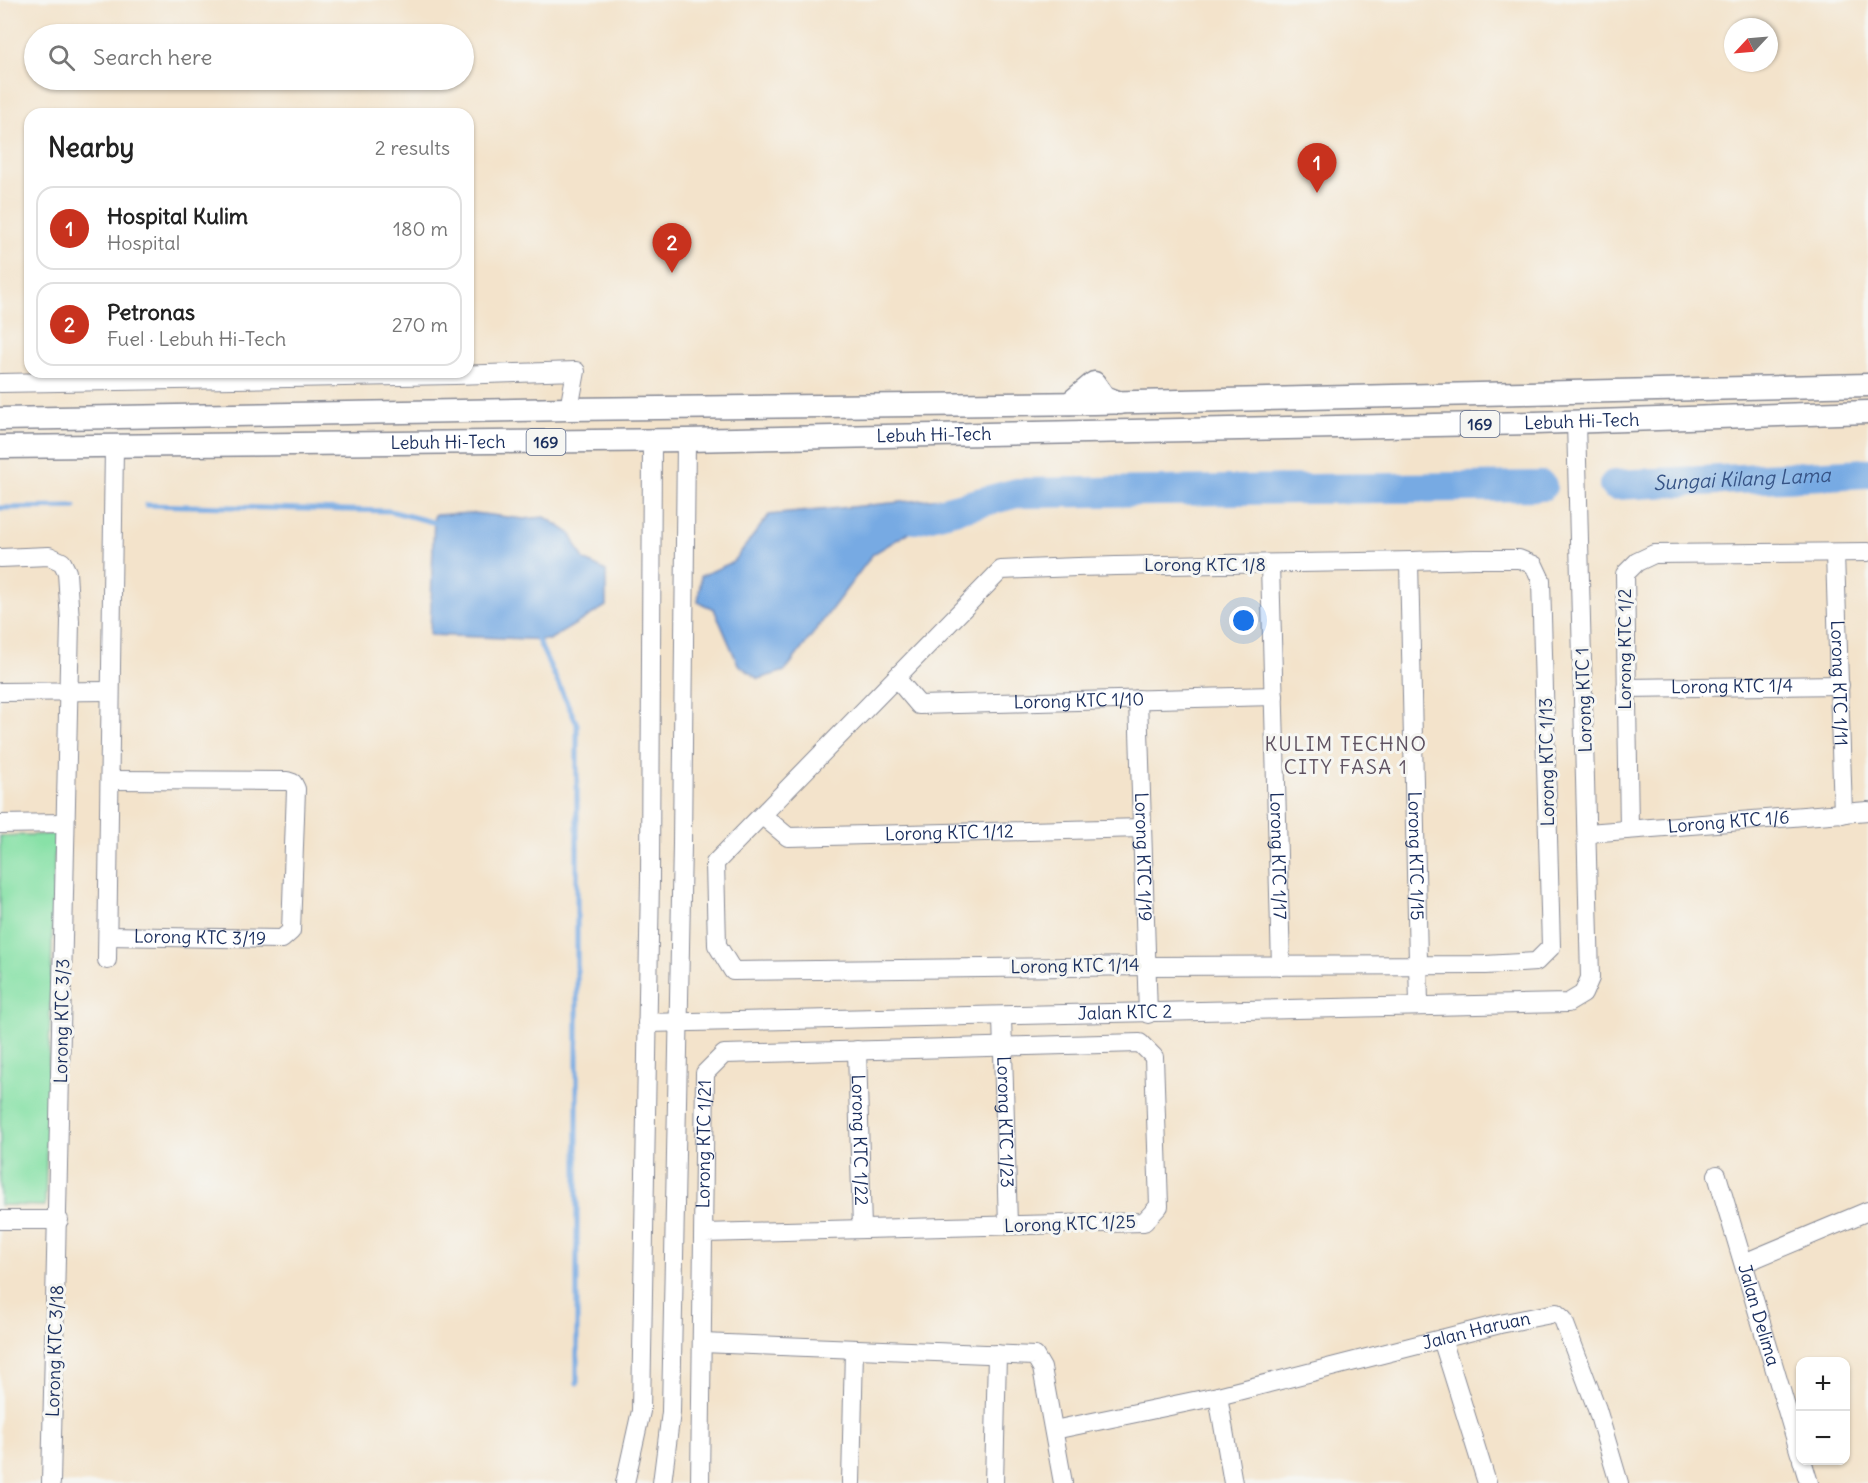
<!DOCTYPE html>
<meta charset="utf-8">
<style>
body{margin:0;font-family:Delius,sans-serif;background:#f6f6f6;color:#222}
.controls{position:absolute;right:18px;bottom:18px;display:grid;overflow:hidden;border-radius:12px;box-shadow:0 2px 4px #0004}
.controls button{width:54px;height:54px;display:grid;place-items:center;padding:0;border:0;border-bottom:2px solid #e0e0e0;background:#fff;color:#222;font:30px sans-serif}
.compass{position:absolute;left:1724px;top:18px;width:54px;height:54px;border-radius:50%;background:#fff;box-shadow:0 2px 4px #0004;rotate:244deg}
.you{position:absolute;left:1244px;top:621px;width:21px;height:21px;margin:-15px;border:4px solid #fff;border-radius:50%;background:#1a73e8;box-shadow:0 0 0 9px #1a73e833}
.badge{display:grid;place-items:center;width:39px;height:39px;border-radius:50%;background:#c8321e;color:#fff;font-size:20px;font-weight:700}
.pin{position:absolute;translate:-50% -50px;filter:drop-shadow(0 2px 3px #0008)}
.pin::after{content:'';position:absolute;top:32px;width:21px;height:18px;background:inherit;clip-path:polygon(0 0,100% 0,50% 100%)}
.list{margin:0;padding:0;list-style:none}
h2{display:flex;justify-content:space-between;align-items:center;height:78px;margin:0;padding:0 24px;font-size:26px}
h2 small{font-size:20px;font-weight:400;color:#767676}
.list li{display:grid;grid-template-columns:39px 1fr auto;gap:18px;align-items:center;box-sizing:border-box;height:84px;margin:0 12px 12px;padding:0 12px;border:2px solid #e0e0e0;border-radius:18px}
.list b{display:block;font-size:22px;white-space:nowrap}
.list p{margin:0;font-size:20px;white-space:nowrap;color:#767676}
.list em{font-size:20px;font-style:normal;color:#767676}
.icon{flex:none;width:33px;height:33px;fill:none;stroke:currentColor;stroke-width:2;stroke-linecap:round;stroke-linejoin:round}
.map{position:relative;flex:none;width:1868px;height:1483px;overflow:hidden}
.search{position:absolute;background:#fff;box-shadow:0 2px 4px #0004;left:24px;top:24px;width:450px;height:66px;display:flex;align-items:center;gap:15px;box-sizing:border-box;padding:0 21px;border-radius:33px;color:#767676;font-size:22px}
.panel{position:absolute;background:#fff;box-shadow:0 2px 4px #0004;left:24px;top:108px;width:450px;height:270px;border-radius:18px}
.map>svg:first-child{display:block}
.green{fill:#88e1a7;stroke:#528882;stroke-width:1.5}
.water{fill:#77aae3;stroke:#496ca0;stroke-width:1.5}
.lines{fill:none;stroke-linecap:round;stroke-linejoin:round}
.stream{stroke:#77aae3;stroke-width:5}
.river{stroke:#77aae3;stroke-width:30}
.minor-casing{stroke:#878994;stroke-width:20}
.major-casing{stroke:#878994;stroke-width:25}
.minor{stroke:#fff;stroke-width:18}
.major{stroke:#fff;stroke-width:22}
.labels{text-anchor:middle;stroke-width:6;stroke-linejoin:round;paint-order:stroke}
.shield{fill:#f6f6f2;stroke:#5d6b8a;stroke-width:1.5}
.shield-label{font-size:16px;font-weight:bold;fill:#1b2f5e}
.street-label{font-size:18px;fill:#1b2f5e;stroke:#f6f6f2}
.water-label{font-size:20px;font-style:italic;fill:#375486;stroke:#f6f6f2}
.neighbourhood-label{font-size:20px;letter-spacing:1.5px;fill:#5f5261;stroke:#f6f6f2}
</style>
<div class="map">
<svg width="1868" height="1483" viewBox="0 0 1868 1483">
<rect width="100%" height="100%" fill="#f6f6f2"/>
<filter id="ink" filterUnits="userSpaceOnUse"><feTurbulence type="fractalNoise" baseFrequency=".0167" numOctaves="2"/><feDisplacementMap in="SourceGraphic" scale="12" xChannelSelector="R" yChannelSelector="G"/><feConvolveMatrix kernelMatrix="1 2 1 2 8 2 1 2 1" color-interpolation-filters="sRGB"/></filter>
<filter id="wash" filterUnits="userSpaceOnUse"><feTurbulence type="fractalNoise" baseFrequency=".008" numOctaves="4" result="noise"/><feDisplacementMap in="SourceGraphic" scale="24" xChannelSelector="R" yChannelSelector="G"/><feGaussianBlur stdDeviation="1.35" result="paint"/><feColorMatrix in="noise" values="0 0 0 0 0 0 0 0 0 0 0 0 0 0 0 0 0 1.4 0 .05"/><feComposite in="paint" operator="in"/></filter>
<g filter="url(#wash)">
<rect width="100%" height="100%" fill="#f3e3cb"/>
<path class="green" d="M 55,834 L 45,1206 L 0,1205 L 0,836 Z"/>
<path class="water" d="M 951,497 L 954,517 L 918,527 L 873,554 L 785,671 L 758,679 L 738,664 L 714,609 L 698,602 L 701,576 L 733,562 L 769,515 Z
M 474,513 L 524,519 L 545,517 L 570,533 L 584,560 L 606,571 L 606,606 L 549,640 L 430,635 L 434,515 Z"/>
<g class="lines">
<path class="stream" d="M 146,505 L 390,511 L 440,524
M 0,508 L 75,507
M 535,634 L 577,724 L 577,1383"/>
<g class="river">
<path id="s1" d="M 1614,485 L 1868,473"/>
<path d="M 915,519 L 1017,493 L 1542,486"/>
</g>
</g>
</g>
<g filter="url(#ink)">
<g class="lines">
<g class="minor-casing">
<g id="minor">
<path d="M 0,383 L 455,375 L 576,371 L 569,409"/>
<path id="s2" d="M 1835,553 L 1843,814"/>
<path d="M 0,558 L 49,556 L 62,562 L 67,572 L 70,621 L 51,1483"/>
<path d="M 1475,559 L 1519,559 L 1534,565 L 1541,580 L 1551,947 L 1536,962 L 1485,965 L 1146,966 L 733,971 L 717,945 L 715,863 L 1001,570 C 1159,562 1317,565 1475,559 Z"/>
<path id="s3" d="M 1409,562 L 1419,1005"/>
<path id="s4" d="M 1270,565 L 1281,966"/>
<path id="s5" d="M 897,679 L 919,705 L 1274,696"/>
<path id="s6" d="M 1626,688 L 1840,685"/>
<path d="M 0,692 L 109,691"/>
<path id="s7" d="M 1138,699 L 1148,1014"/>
<path id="s8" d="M 763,816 L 788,837 L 1142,828"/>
<path d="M 0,824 L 65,823"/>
<path d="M 1629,829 L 1625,574 L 1637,562 L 1654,554 L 1868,552"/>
<path id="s9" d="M 1588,833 L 1868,811"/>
<path id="s10" d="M 108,936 L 282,939 L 291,931 L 296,789 L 293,783 L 287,781 L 110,780"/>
<path d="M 107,960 L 114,447"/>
<path id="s11" d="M 1002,1017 L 1008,1225"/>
<path id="s12" d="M 647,1023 L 1568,1003 L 1583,994 L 1590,978 L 1576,421"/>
<path id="s13" d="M 857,1050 L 862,1229"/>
<path id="s14" d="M 1717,1175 L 1800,1454"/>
<path d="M 0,1220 L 59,1220"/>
<path d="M 1744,1263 L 1868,1211"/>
<path d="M 1442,1339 L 1487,1483"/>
<path d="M 702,1343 L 1035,1356 L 1042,1368 L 1063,1483"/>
<path d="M 1218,1396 L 1233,1483"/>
<path id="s15" d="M 1054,1430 L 1218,1396 L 1500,1324 L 1556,1313 L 1563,1319 L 1597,1409 L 1619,1483"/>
<path d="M 1802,1460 L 1809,1483"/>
<path d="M 625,1483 L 641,1411 L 650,879 L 652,440"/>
<path d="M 662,1483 L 671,1412 L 682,844 L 686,440"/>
<path id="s16" d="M 700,1483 L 705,1073 L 724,1054 L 1140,1043 L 1154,1057 L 1159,1206 L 1144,1222 L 704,1233"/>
<path d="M 851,1483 L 854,1349"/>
<path d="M 994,1483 L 997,1354"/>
</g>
</g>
<g class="major-casing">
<g id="major">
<path d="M 1070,403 L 1094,383 L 1104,397 L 1120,403"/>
<path d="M 0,419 L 569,409 L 1093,403 L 1868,385"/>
<path id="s17" d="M 0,447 L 686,440 L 1535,423 L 1868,412"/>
</g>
</g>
<use href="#minor" class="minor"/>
<use href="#major" class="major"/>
</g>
</g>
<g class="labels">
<g class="shield">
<rect x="1460.5" y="411" width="39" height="26" rx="4.5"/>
<rect x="526.5" y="429" width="39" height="26" rx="4.5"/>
</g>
<g class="shield-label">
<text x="1480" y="430">169</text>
<text x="546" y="448">169</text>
</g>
<g class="street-label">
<text dy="6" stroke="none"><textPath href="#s17" startOffset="1582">Lebuh Hi-Tech</textPath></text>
<text dy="6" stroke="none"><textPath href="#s17" startOffset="934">Lebuh Hi-Tech</textPath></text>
<text dy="6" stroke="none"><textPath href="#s17" startOffset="448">Lebuh Hi-Tech</textPath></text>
<text x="1205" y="571">Lorong KTC 1/8</text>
<text transform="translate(1625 649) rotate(-90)" y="6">Lorong KTC 1/2</text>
<text dy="6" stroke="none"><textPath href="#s2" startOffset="130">Lorong KTC 1/11</textPath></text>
<text dy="6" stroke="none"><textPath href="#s6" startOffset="106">Lorong KTC 1/4</textPath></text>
<text transform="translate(1584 700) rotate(-92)" y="6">Lorong KTC 1</text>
<text dy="6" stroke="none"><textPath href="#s5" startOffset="194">Lorong KTC 1/10</textPath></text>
<text transform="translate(1547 762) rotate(-91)" y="6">Lorong KTC 1/13</text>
<text dy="6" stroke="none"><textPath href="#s9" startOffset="141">Lorong KTC 1/6</textPath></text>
<text dy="6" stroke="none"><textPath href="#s8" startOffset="194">Lorong KTC 1/12</textPath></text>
<text dy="6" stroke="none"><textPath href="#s4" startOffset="291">Lorong KTC 1/17</textPath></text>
<text dy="6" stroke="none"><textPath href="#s3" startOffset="294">Lorong KTC 1/15</textPath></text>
<text dy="6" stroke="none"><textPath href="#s7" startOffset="158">Lorong KTC 1/19</textPath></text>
<text dy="6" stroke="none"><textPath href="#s10" startOffset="92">Lorong KTC 3/19</textPath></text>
<text transform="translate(1075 966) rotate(-1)" y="6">Lorong KTC 1/14</text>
<text dy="6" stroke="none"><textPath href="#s12" startOffset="478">Jalan KTC 2</textPath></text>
<text transform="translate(62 1021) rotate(-89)" y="6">Lorong KTC 3/3</text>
<text dy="6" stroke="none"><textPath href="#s11" startOffset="105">Lorong KTC 1/23</textPath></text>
<text dy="6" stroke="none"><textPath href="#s13" startOffset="90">Lorong KTC 1/22</textPath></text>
<text dy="6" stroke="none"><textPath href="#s16" startOffset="339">Lorong KTC 1/21</textPath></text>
<text transform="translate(1070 1224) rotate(-2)" y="6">Lorong KTC 1/25</text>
<text dy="6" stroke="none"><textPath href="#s14" startOffset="146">Jalan Delima</textPath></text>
<text dy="6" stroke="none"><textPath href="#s15" startOffset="434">Jalan Haruan</textPath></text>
<text transform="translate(55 1351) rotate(-88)" y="6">Lorong KTC 3/18</text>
</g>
<g class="water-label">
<text dy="7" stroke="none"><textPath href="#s1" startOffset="128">Sungai Kilang Lama</textPath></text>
</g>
<g class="neighbourhood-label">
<text x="1346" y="751">KULIM TECHNO<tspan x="1346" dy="23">CITY FASA 1</tspan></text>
</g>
</g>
</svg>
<div class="controls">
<button>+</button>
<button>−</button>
</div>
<svg class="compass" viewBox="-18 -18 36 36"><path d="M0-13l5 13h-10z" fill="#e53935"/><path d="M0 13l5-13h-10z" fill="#767676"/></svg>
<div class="you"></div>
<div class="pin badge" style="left:1317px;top:193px">1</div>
<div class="pin badge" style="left:672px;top:273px">2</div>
<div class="search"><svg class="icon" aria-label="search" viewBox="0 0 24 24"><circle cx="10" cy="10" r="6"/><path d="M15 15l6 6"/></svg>Search here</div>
<section class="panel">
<h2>Nearby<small>2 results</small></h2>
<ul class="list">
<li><span class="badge">1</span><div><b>Hospital Kulim</b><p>Hospital</p></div><em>180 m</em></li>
<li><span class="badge">2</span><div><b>Petronas</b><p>Fuel · Lebuh Hi-Tech</p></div><em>270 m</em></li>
</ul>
</section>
</div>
